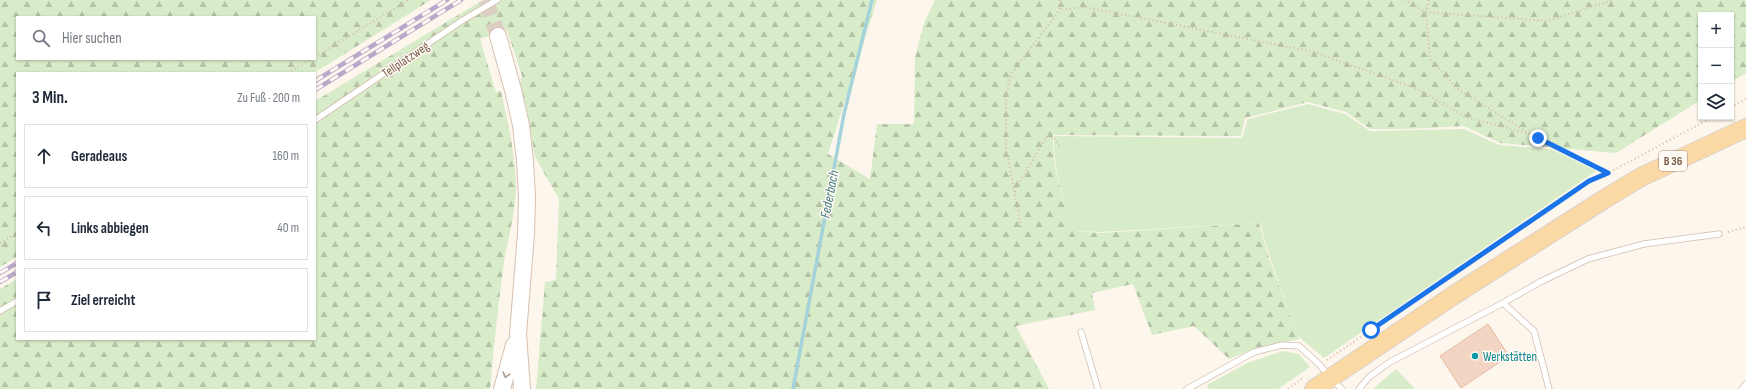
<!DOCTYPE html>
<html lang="de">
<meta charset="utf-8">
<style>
body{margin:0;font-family:"Sofia Sans Condensed",sans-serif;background:#f6f6f7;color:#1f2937}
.controls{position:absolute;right:12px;top:12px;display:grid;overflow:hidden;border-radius:0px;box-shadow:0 1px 3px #0004}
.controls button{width:36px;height:36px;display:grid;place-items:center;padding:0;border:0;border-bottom:1px solid #e0e1e3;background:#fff;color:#1f2937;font:20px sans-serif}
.stop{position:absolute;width:12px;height:12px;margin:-9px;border:3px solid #1a73e8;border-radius:50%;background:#fff}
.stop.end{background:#1a73e8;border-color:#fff;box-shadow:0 1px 4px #0008}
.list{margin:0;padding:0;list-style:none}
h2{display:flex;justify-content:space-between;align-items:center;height:52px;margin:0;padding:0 16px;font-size:17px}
h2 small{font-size:13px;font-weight:400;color:#747a83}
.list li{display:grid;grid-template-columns:26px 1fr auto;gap:12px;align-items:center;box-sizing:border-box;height:64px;margin:0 8px 8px;padding:0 8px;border:1px solid #e0e1e3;border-radius:0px}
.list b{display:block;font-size:15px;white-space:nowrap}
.list em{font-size:13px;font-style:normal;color:#747a83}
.icon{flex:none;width:22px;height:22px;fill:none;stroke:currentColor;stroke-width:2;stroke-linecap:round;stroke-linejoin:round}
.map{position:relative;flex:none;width:1746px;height:389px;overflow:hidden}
.search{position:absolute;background:#fff;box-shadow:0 1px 3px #0004;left:16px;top:16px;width:300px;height:44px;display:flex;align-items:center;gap:10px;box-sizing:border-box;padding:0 14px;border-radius:0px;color:#747a83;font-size:15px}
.panel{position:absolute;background:#fff;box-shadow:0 1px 3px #0004;left:16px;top:72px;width:300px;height:268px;border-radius:0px}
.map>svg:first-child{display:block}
.green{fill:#d8ecc9}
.forest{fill:url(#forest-firs);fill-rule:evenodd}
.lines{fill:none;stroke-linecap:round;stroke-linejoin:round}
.stream{stroke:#a5d3da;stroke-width:3.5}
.building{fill:#f3d5c3;stroke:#e6bba3}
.secondary-tunnel{stroke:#dcd0c4;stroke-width:16;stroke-dasharray:16 8;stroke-linecap:butt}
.lane-casing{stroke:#d1beb0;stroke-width:7}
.secondary-casing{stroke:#d6c0b0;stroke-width:18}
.primary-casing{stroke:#dad1cd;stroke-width:20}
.path{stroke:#d9b8a5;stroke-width:2;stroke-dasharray:1 3;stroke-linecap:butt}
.lane{stroke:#fff;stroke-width:5.5}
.secondary{stroke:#fff;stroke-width:16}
.primary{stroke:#fbd9a5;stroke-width:18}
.rail-casing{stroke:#b9a8c9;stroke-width:4.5}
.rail{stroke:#fffaf3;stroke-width:3;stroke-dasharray:9;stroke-linecap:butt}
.oneway{stroke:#af9d94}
.route{stroke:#1a73e8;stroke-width:5}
.culture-dot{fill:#0f9aa8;stroke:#fffaf3;stroke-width:1.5}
.labels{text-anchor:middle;stroke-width:3;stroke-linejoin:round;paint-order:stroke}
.shield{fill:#fffaf3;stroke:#a28b7f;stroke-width:1}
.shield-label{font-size:12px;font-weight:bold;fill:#7a5c4d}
.street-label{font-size:13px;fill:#7a5c4d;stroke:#fffaf3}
.culture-label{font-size:13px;fill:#0d838f;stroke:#fffaf3;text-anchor:start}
.water-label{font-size:14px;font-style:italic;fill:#437c86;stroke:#fffaf3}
</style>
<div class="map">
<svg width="1746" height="389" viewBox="0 0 1746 389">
<defs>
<pattern id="forest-firs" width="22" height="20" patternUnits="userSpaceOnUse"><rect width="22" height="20" fill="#d8ecc9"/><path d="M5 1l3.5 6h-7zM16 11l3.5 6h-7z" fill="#b4c2a5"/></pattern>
</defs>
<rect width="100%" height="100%" fill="#fdf6ec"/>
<path class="green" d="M 1308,104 L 1345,114 L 1370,131 L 1464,129 L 1499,145 L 1551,149 L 1596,171 L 1324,358 L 1298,336 L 1270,258 L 1260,223 L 1100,232 L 1074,231 C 1063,200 1053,169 1054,136 L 1242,138 L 1248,119 Z
M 1283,351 L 1299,354 L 1310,367 L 1278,389 L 1209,389 L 1207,385 L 1247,363 Z
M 1396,369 L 1415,389 L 1373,389 Z"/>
<path class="forest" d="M 0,0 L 431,0 L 314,73 L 17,73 L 17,257 L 0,267 ZM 17,17 L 315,17 L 315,59 L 17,59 Z
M 483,0 L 877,0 L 828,154 L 870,179 L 877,124 L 914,124 L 915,57 L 924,23 L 935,0 L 1746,0 L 1746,73 L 1731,82 L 1731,15 L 1701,15 L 1701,100 L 1616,153 L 1500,143 L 1464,126 L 1409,129 L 1370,129 L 1346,112 L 1308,102 L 1245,118 L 1241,136 L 1053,135 C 1052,169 1063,200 1074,231 L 1100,233 L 1259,223 L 1269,258 L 1299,339 L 1254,349 L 1229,359 L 1194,326 L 1152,335 L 1133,284 L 1092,293 L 1095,310 L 1016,326 L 1049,389 L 536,389 L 545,282 L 556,280 L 559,199 L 535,157 L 527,110 L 520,82 L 522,76 L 507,30 L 480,39 L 496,92 L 501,91 C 508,123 516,157 516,190 C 515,215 508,238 504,262 C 498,304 494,347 490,389 L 0,389 L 0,289 L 17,279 L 17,339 L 315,339 L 315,101 Z"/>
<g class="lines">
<path class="stream" d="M 793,389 L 844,114 L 872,0"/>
</g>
<path class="building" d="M 1488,324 L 1509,356 L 1461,388 L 1440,356 Z"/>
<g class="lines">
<path class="secondary-tunnel" d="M 486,0 L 498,36"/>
<g class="lane-casing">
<path id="lane" d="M 315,120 L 463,20 L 497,0
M 1503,303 L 1534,331 L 1549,389
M 0,311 L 17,301
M 1081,332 L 1098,389
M 1187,389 L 1254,352 L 1282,345 L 1299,346 L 1320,365 L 1330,378 L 1342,389
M 1359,389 L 1369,377 L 1390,362 L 1503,303 L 1540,282 L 1588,259 L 1644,244 L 1719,234
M 1742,389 L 1746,384"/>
</g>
<g class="secondary-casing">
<path id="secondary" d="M 498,36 L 513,90 L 521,125 L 525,161 L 527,197 L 526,234 L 518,334 L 522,389
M 502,389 L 514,345"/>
</g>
<g class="primary-casing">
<path id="primary" d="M 1314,389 L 1454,295 L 1603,200 L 1641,177 L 1746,128"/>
</g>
<path class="path" d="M 1060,0 L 1060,10 L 1085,7 L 1314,52 L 1418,89 L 1466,117 L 1512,129 L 1535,136
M 1405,0 L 1426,12 L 1430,59 L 1458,89 L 1530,134
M 1429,0 L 1426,12 L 1547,21 L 1614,0
M 315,57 L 409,0
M 288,73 L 311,59
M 1731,107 L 1746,99
M 1534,136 L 1608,173
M 1015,192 C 1017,183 1022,178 1027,170 C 1034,159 1039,148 1046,137 L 1053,137 L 1060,147
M 1021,227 L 1006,148 L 1006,95 L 1011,74 L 1060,10
M 1728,232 L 1746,227
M 0,243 L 17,233
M 1327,360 L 1589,181 L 1608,173 L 1713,117
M 1288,389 L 1304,377"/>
<use href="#lane" class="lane"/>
<use href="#secondary" class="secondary"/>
<use href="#primary" class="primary"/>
<g class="rail-casing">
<path id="rail" d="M 315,81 L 447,0
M 315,90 L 461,0
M 0,273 L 17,263
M 0,282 L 17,272"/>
</g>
<use href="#rail" class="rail"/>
</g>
<defs><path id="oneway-chevron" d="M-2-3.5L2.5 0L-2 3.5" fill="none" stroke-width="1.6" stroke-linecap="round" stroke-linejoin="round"/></defs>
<use class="oneway" href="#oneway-chevron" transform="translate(506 375) rotate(106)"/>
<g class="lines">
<path class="route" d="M 1371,330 L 1589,181 L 1608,173 L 1538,138"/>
</g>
<circle class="culture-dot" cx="1475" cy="356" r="4"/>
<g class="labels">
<rect class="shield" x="1659" y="151" width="28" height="20" rx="3"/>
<g class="shield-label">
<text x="1673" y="165">B 36</text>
</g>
<g class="street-label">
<text transform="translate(405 59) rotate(-34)" y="5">Tellplatzweg</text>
</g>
<g class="culture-label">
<text x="1483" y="361">Werkstätten</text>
</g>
<g class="water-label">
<text transform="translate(829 194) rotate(-79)" y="5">Federbach</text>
</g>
</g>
</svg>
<div class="controls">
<button>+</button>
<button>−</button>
<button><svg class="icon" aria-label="layers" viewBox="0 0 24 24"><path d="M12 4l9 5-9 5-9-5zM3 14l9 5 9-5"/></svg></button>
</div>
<div class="stop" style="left:1371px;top:330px"></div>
<div class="stop end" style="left:1538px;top:138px"></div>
<div class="search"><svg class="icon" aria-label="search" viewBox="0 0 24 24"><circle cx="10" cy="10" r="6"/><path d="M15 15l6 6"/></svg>Hier suchen</div>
<section class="panel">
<h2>3 Min.<small>Zu Fuß · 200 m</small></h2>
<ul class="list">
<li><svg class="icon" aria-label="ahead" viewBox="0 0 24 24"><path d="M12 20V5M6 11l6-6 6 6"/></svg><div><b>Geradeaus</b></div><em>160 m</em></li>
<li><svg class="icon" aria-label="left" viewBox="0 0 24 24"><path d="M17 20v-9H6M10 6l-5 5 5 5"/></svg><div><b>Links abbiegen</b></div><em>40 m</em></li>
<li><svg class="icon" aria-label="arrive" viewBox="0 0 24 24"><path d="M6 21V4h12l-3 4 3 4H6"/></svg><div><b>Ziel erreicht</b></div></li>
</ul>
</section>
</div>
